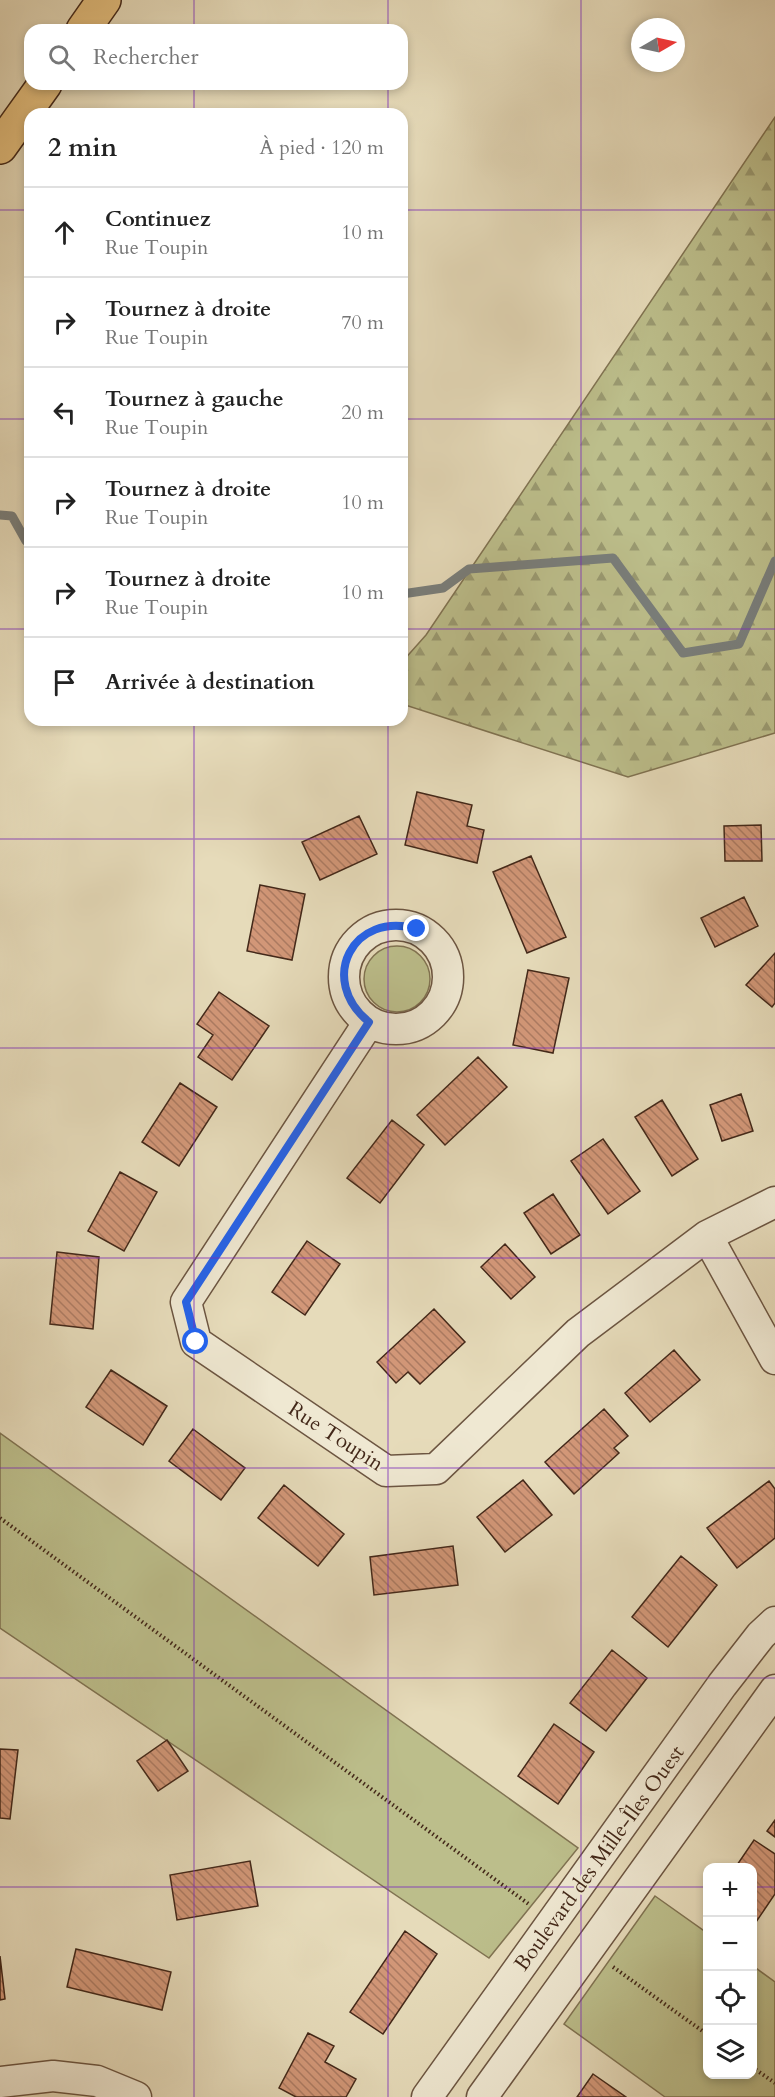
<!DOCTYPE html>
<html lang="fr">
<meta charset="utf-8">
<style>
body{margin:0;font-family:Cardo,serif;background:#f2f2f2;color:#222}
.controls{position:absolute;right:18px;bottom:18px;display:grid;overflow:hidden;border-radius:12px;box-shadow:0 3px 9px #0003}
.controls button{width:54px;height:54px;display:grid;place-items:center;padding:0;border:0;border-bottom:2px solid #e0e0e0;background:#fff;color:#222;font:30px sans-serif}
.compass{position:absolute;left:631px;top:18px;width:54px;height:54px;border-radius:50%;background:#fff;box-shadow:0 3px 9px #0003;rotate:81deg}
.stop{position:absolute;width:18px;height:18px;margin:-14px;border:4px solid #2563eb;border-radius:50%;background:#fff}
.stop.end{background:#2563eb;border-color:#fff;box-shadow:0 2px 6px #0008}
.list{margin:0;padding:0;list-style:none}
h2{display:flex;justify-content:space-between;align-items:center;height:78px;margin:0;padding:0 24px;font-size:26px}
h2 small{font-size:20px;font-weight:400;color:#767676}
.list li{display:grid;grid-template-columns:39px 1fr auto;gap:18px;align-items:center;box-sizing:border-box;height:90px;padding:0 24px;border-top:2px solid #e0e0e0}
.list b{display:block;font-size:22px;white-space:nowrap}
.list p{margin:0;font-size:20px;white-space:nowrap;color:#767676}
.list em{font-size:20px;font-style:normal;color:#767676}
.icon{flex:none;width:33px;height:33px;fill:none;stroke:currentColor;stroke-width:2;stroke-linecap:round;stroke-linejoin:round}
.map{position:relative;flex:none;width:775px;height:2097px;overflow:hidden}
.search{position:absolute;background:#fff;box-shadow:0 3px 9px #0003;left:24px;top:24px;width:384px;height:66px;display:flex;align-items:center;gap:15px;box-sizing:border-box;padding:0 21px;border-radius:18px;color:#767676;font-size:22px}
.panel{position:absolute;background:#fff;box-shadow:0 3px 9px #0003;left:24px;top:108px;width:384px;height:618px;border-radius:18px}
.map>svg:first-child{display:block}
.green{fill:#bcbe8b;stroke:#807352;stroke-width:1.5}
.forest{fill:url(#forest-firs);stroke:#807352;stroke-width:1.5}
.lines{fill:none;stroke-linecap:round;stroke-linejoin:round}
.stream{stroke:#797e7b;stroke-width:9}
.building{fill:url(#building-back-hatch);stroke:#432819;stroke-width:1.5}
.minor-casing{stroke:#6c5541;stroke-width:33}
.highway-casing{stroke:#432819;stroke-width:36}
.path{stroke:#432819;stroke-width:4;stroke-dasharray:1.5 3;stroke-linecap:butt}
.minor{stroke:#efe8d2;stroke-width:30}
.highway{stroke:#e3be7d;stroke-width:33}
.route{stroke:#2563eb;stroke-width:8}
.grid{fill:none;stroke:#7b2cbf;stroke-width:1.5;stroke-opacity:0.55}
.labels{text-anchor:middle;stroke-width:4.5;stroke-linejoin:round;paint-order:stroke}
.street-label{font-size:21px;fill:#432819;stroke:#efe8d2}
</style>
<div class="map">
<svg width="775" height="2097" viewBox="0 0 775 2097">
<defs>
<pattern id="forest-firs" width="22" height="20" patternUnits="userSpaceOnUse" patternTransform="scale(1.5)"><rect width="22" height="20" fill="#bcbe8b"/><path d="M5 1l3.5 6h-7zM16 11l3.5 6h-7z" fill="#9a9a71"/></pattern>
<pattern id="building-back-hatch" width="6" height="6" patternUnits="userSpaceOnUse" patternTransform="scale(1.5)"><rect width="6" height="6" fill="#d29778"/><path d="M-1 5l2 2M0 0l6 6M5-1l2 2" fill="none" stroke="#ac7b62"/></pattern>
</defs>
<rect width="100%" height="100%" fill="#e6dbba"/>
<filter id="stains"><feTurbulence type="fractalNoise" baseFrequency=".00333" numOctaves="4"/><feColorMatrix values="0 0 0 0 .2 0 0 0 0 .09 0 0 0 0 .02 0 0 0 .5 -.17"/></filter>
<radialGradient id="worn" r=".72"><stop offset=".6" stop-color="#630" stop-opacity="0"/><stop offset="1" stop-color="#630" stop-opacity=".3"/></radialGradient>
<path class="green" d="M364 979a33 33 0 1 1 66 0a33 33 0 1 1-66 0Z
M 0,1433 L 578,1848 L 489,1958 L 0,1628 Z
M 655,1896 L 707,1933 L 708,2074 L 752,2074 L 753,1966 L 775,1982 L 775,2097 L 665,2097 L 564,2024 Z"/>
<path class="forest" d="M 775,117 L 775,733 L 628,777 L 402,704 L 402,662 L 426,635 Z"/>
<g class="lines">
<path class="stream" d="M 0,515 L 12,516 L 26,541 L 30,541
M 402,594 L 443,588 L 469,569 L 613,558 L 683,653 L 739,644 L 775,561"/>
</g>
<path class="building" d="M 417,792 L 472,805 L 467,826 L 484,830 L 477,863 L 405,845 Z
M 359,816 L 377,854 L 320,880 L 302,842 Z
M 761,825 L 762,861 L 725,861 L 724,826 Z
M 531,856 L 566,937 L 527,953 L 493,872 Z
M 260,885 L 305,894 L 292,960 L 247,951 Z
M 744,897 L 758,926 L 715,947 L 701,918 Z
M 775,953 L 775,1003 L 772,1007 L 746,985 Z
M 528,970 L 569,978 L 553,1053 L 513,1045 Z
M 219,992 L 269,1026 L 232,1080 L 198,1057 L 213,1035 L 197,1024 Z
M 478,1057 L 507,1087 L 445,1145 L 417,1115 Z
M 180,1083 L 217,1107 L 179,1166 L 142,1142 Z
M 741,1094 L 753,1131 L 722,1141 L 710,1105 Z
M 662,1100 L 698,1159 L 672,1176 L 635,1117 Z
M 392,1120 L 424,1145 L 380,1203 L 347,1178 Z
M 603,1139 L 640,1191 L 608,1214 L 571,1161 Z
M 120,1172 L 157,1192 L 124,1251 L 88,1231 Z
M 553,1194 L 580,1235 L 551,1254 L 524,1213 Z
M 307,1241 L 340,1264 L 305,1315 L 272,1292 Z
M 505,1244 L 535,1277 L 511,1299 L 481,1267 Z
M 57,1252 L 99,1257 L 93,1329 L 50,1324 Z
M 434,1309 L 465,1342 L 420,1384 L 408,1372 L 396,1383 L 377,1362 Z
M 674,1350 L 700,1380 L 650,1422 L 625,1393 Z
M 111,1370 L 167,1406 L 143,1445 L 86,1407 Z
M 604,1409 L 628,1436 L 614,1448 L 619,1453 L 574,1494 L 545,1462 Z
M 193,1429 L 245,1468 L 221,1500 L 169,1461 Z
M 523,1480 L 552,1515 L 505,1552 L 477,1517 Z
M 769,1481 L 775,1489 L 775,1538 L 737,1568 L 707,1528 Z
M 284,1485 L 344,1534 L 318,1566 L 258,1518 Z
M 453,1546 L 458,1585 L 374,1595 L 370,1557 Z
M 681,1556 L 717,1585 L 668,1647 L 632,1617 Z
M 612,1650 L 647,1678 L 606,1731 L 570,1703 Z
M 554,1724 L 594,1752 L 558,1804 L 518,1776 Z
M 167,1740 L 188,1771 L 158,1791 L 137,1761 Z
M 0,1749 L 18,1750 L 10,1819 L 0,1818 Z
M 775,1820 L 775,1837 L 767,1831 Z
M 754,1840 L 775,1854 L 775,1894 L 754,1925 L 752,1868 L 735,1868 Z
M 250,1861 L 258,1906 L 177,1920 L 170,1875 Z
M 405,1931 L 437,1954 L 383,2034 L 350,2012 Z
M 76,1949 L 171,1972 L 162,2010 L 67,1987 Z
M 0,1956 L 5,1999 L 0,2000 Z
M 308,2033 L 334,2046 L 325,2062 L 356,2079 L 346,2097 L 296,2097 L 279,2088 Z
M 593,2074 L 626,2097 L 577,2097 Z"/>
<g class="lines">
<g class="minor-casing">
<path id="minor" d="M344 977a52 52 0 1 1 104 0a52 52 0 1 1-104 0Z
M 369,1022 L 186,1302 L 196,1342 L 386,1471 L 436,1469 L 578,1333 L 707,1236 L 775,1202
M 707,1236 L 775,1359
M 0,2082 L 53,2076 L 97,2081 L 136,2097
M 427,2097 L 722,1685 L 761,1635 L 775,1622
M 482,2097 L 775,1690"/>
</g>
<g class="highway-casing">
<path id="highway" d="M 83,30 L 104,0
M 0,147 L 45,84"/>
</g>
<path class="path" d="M 0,1518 L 530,1905
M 613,1967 L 708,2035
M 752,2067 L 775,2083"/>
<use href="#minor" class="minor"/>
<use href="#highway" class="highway"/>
</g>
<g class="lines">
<path class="route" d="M 196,1342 L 186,1302 L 369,1022 C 317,980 353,910 417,929"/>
</g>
<path class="grid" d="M 194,0 L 194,30M 388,0 L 388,30M 581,0 L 581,2097M 194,84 L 194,114M 388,84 L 388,114M 0,210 L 30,210M 402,210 L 775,210M 0,419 L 30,419M 402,419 L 775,419M 0,629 L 30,629M 402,629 L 775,629M 194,720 L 194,2097M 388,720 L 388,2097M 0,839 L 775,839M 0,1048 L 775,1048M 0,1258 L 775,1258M 0,1468 L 775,1468M 0,1678 L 775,1678M 0,1887 L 708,1887M 752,1887 L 775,1887"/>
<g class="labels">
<g class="street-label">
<text transform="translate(336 1436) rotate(33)" y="7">Rue Toupin</text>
<text transform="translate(599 1858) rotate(-54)" y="7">Boulevard des Mille-Îles Ouest</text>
</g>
</g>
<rect width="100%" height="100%" filter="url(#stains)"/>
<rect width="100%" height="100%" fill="url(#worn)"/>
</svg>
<div class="controls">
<button>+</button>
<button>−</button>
<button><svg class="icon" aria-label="locate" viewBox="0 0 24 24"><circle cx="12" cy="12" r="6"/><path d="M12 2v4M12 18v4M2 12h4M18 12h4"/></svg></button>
<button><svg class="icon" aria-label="layers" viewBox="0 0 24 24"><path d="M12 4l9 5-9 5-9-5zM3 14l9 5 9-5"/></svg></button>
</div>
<svg class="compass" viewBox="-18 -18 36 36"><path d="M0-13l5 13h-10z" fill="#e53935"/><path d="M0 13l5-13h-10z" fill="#767676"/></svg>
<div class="stop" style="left:196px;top:1342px"></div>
<div class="stop end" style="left:417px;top:929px"></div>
<div class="search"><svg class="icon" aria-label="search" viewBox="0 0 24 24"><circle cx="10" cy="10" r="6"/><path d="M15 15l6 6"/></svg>Rechercher</div>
<section class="panel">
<h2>2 min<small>À pied · 120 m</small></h2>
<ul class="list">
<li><svg class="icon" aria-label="ahead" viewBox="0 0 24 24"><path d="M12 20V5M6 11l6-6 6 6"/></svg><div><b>Continuez</b><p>Rue Toupin</p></div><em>10 m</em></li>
<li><svg class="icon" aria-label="right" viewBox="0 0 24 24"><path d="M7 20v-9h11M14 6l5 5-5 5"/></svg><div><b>Tournez à droite</b><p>Rue Toupin</p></div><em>70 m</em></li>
<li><svg class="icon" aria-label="left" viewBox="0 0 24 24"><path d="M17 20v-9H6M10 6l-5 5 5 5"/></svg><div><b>Tournez à gauche</b><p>Rue Toupin</p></div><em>20 m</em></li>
<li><svg class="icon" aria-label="right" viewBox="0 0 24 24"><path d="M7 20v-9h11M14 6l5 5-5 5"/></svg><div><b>Tournez à droite</b><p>Rue Toupin</p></div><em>10 m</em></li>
<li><svg class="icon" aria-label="right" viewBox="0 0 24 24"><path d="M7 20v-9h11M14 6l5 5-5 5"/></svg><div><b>Tournez à droite</b><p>Rue Toupin</p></div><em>10 m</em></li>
<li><svg class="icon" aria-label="arrive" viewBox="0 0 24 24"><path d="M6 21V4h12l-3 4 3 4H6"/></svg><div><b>Arrivée à destination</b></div></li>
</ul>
</section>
</div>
